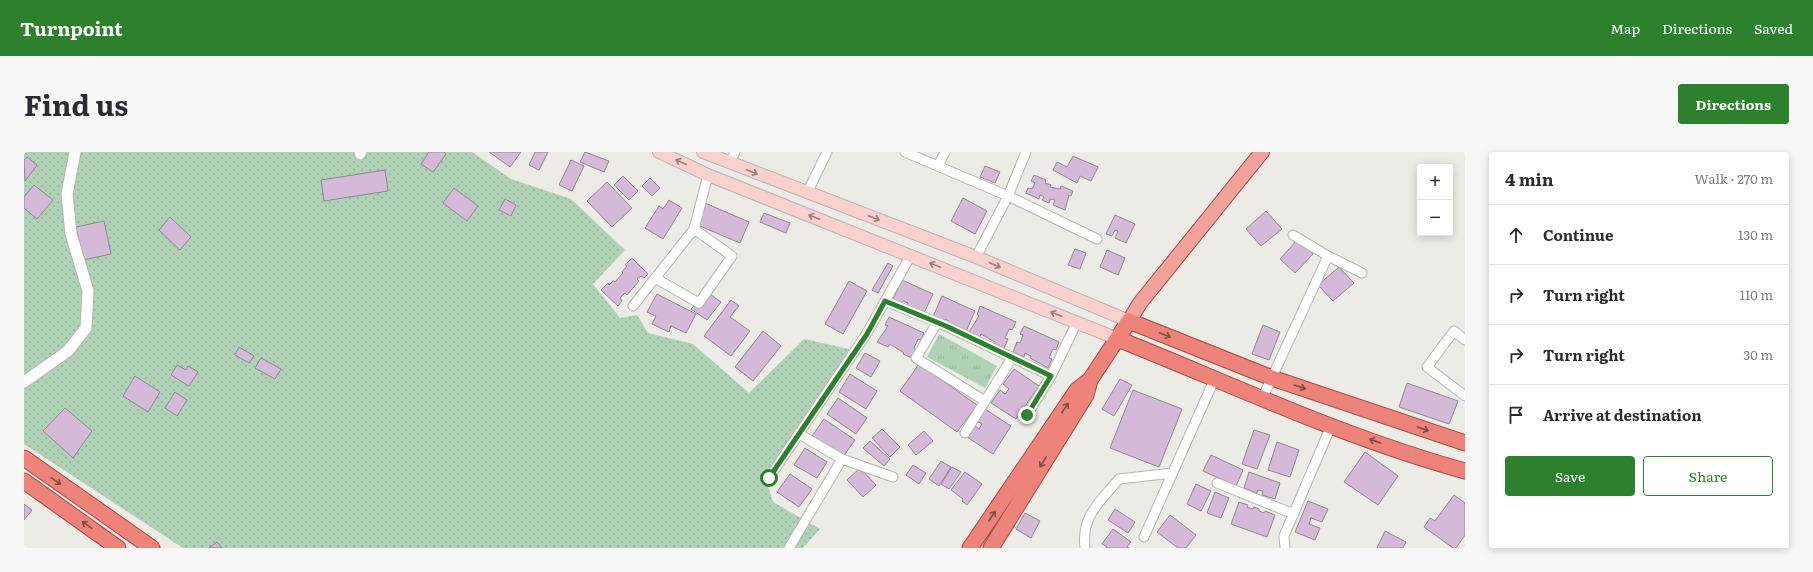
<!DOCTYPE html>
<meta charset="utf-8">
<style>
body{margin:0;font-family:Literata,serif;background:#f7f7f7;color:#2b2b33}
.controls{position:absolute;right:12px;top:12px;display:grid;overflow:hidden;border-radius:4px;box-shadow:0 2px 10px #0003}
.controls button{width:36px;height:36px;display:grid;place-items:center;padding:0;border:0;border-bottom:1px solid #e1e1e2;background:#fff;color:#2b2b33;font:20px sans-serif}
.stop{position:absolute;width:12px;height:12px;margin:-9px;border:3px solid #2d812d;border-radius:50%;background:#fff}
.stop.end{background:#2d812d;border-color:#fff;box-shadow:0 1px 4px #0008}
.list{margin:0;padding:0;list-style:none}
h2{display:flex;justify-content:space-between;align-items:center;height:52px;margin:0;padding:0 16px;font-size:17px}
h2 small{font-size:13px;font-weight:400;color:#7c7c81}
.list li{display:grid;grid-template-columns:26px 1fr auto;gap:12px;align-items:center;box-sizing:border-box;height:60px;padding:0 16px;border-top:1px solid #e1e1e2}
.list b{display:block;font-size:15px;white-space:nowrap}
.list em{font-size:13px;font-style:normal;color:#7c7c81}
.actions{display:flex;gap:8px;padding:12px 16px}
.actions a{flex:1;padding:9px 0;border:1px solid #2d812d;border-radius:4px;text-align:center;font-size:14px;color:#2d812d}
.actions .main{background:#2d812d;color:#fff}
.icon{flex:none;width:22px;height:22px;fill:none;stroke:currentColor;stroke-width:2;stroke-linecap:round;stroke-linejoin:round}
.map{position:relative;flex:none;width:1441px;height:396px;overflow:hidden;border-radius:4px}
header{display:flex;align-items:center;gap:24px;box-sizing:border-box;height:56px;padding:0 20px;background:#2d812d;color:#fff}
header strong{font-size:19px}
nav{display:flex;gap:22px;margin-inline-start:auto;font-size:14px}
.intro{display:flex;align-items:center;justify-content:space-between;box-sizing:border-box;height:96px;padding:0 24px}
h1{margin:0;font-size:28px}
.button{padding:10px 18px;border-radius:4px;background:#2d812d;color:#fff;font-size:14px;font-weight:700}
main{display:flex;gap:24px;padding:0 24px}
aside{flex:1;background:#fff;border-radius:4px;box-shadow:0 2px 10px #0003}
.map>svg:first-child{display:block}
.grass{fill:url(#grass-dots)}
.park{fill:url(#park-tufts)}
.building{fill:#d5b9d8;stroke:#8d898d}
.lines{fill:none;stroke-linecap:round;stroke-linejoin:round}
.minor-casing{stroke:#b6b5b0;stroke-width:11}
.tertiary-casing{stroke:#b6b5b0;stroke-width:13}
.secondary-casing{stroke:#b6b5b0;stroke-width:14}
.primary-casing{stroke:#a24c44;stroke-width:16}
.trunk-casing{stroke:#a24c44;stroke-width:17}
.minor{stroke:#fff;stroke-width:9}
.tertiary{stroke:#fff;stroke-width:11}
.secondary{stroke:#f8d0cd;stroke-width:12}
.primary{stroke:#f2a29b;stroke-width:14}
.trunk{stroke:#ee837a;stroke-width:15}
.oneway{stroke:#96807e}
.oneway2{stroke:#7c4c47}
.route{stroke:#2d812d;stroke-width:5}
</style>
<header>
<strong>Turnpoint</strong>
<nav><a>Map</a><a>Directions</a><a>Saved</a></nav>
</header>
<div class="intro"><h1>Find us</h1><a class="button">Directions</a></div>
<main>
<div class="map">
<svg width="1441" height="396" viewBox="0 0 1441 396">
<defs>
<pattern id="grass-dots" width="8" height="8" patternUnits="userSpaceOnUse"><rect width="8" height="8" fill="#afd1b5"/><path d="M2 2h.1M6 6h.1" fill="none" stroke="#96b39b" stroke-width="1.8" stroke-linecap="round"/></pattern>
<pattern id="park-tufts" width="24" height="20" patternUnits="userSpaceOnUse"><rect width="24" height="20" fill="#afd1b5"/><path d="M3 7l-1-3M5 7V3M7 7l1-3M15 17l-1-3M17 17v-4M19 17l1-3" fill="none" stroke="#96b39b"/></pattern>
</defs>
<rect width="100%" height="100%" fill="#ecebe6"/>
<path class="grass" d="M 0,0 L 448,0 L 487,27 L 547,47 L 601,98 L 569,132 L 596,166 L 613,163 L 624,181 L 669,192 L 725,241 L 780,187 L 829,198 L 743,330 L 749,350 L 796,377 L 779,396 L 159,396 L 0,292 Z"/>
<path class="park" d="M 915,182 L 973,214 L 961,236 L 903,205 Z"/>
<path class="building" d="M 405,0 L 420,0 L 422,2 L 409,20 L 397,12 Z
M 465,0 L 497,0 L 486,15 Z
M 511,0 L 524,0 L 515,18 L 505,13 Z
M 561,0 L 585,9 L 580,20 L 556,10 Z
M 1049,4 L 1074,15 L 1067,29 L 1056,24 L 1053,31 L 1029,18 L 1033,10 L 1043,15 Z
M 3,5 L 13,13 L 1,29 L 0,8 Z
M 547,8 L 560,14 L 548,39 L 535,33 Z
M 961,14 L 976,20 L 971,31 L 956,25 Z
M 361,18 L 364,39 L 300,49 L 297,28 Z
M 1010,23 L 1022,28 L 1021,31 L 1027,33 L 1026,35 L 1036,37 L 1037,34 L 1049,39 L 1047,44 L 1045,43 L 1041,58 L 1029,53 L 1031,48 L 1026,47 L 1025,51 L 1018,48 L 1020,45 L 1016,43 L 1015,47 L 1002,41 L 1004,36 L 1008,37 L 1011,31 L 1007,29 Z
M 599,24 L 614,39 L 605,48 L 590,33 Z
M 626,26 L 636,36 L 628,44 L 618,34 Z
M 583,30 L 608,56 L 588,75 L 563,49 Z
M 10,33 L 29,48 L 13,67 L 0,56 L 0,45 Z
M 430,36 L 454,54 L 443,69 L 419,51 Z
M 939,46 L 963,59 L 951,82 L 927,69 Z
M 481,47 L 492,53 L 487,64 L 475,58 Z
M 645,48 L 658,56 L 639,87 L 621,76 L 635,54 L 639,57 Z
M 681,51 L 725,70 L 716,91 L 671,72 Z
M 1242,59 L 1258,77 L 1237,94 L 1222,77 Z
M 740,61 L 766,71 L 762,81 L 736,70 Z
M 1091,63 L 1111,72 L 1102,91 L 1091,86 L 1094,79 L 1091,78 L 1088,84 L 1082,82 Z
M 146,65 L 167,85 L 156,98 L 135,78 Z
M 80,69 L 87,102 L 59,108 L 52,75 Z
M 1273,88 L 1289,102 L 1271,121 L 1256,107 Z
M 1051,97 L 1062,101 L 1056,117 L 1044,113 Z
M 1083,98 L 1101,106 L 1094,123 L 1076,115 Z
M 608,106 L 624,122 L 620,126 L 617,124 L 613,127 L 615,129 L 603,143 L 601,141 L 596,146 L 598,149 L 594,154 L 577,138 L 584,131 L 585,133 L 589,129 L 591,130 L 599,121 L 598,120 L 603,114 L 601,113 Z
M 864,111 L 869,114 L 854,141 L 848,138 Z
M 1315,115 L 1330,131 L 1309,149 L 1294,133 Z
M 878,128 L 909,142 L 899,163 L 882,155 L 884,151 L 879,149 L 877,153 L 868,149 Z
M 825,129 L 843,139 L 819,182 L 801,172 Z
M 683,140 L 697,150 L 683,168 L 667,157 Z
M 633,142 L 672,162 L 662,181 L 647,174 L 645,180 L 628,172 L 632,164 L 623,160 Z
M 918,144 L 951,159 L 941,182 L 922,174 L 925,169 L 921,167 L 918,172 L 908,167 Z
M 707,148 L 715,154 L 706,165 L 726,179 L 707,204 L 680,184 Z
M 956,154 L 992,170 L 988,178 L 985,177 L 981,186 L 984,187 L 980,196 L 971,192 L 971,190 L 957,182 L 956,185 L 945,180 L 955,164 L 953,163 Z
M 865,165 L 900,181 L 897,188 L 894,187 L 890,196 L 892,198 L 888,206 L 879,202 L 880,201 L 866,192 L 864,195 L 853,190 L 864,174 L 861,173 Z
M 1239,173 L 1256,180 L 1245,208 L 1228,202 Z
M 1000,174 L 1035,190 L 1032,198 L 1029,197 L 1025,206 L 1028,207 L 1024,216 L 1006,206 L 1007,204 L 1001,201 L 1000,205 L 989,200 L 993,190 L 996,191 L 999,183 L 996,182 Z
M 739,179 L 757,194 L 729,229 L 711,215 Z
M 215,195 L 230,204 L 225,211 L 211,203 Z
M 841,201 L 856,209 L 847,225 L 832,216 Z
M 237,206 L 257,217 L 251,227 L 231,216 Z
M 895,212 L 953,253 L 933,280 L 876,239 Z
M 153,213 L 162,218 L 164,214 L 174,220 L 165,234 L 147,223 Z
M 990,217 L 1015,234 L 992,267 L 967,251 L 976,238 L 981,242 L 985,237 L 979,232 Z
M 826,222 L 853,239 L 842,257 L 815,240 Z
M 111,224 L 136,240 L 124,260 L 99,244 Z
M 1096,227 L 1108,233 L 1090,264 L 1078,257 Z
M 1383,231 L 1434,249 L 1425,272 L 1375,255 Z
M 1109,238 L 1158,257 L 1135,315 L 1086,296 Z
M 151,240 L 163,248 L 153,264 L 141,256 Z
M 814,246 L 843,266 L 832,282 L 803,262 Z
M 41,256 L 68,279 L 49,306 L 19,279 Z
M 961,257 L 987,274 L 969,302 L 943,285 L 950,273 L 955,277 L 958,272 L 953,269 Z
M 800,267 L 831,288 L 819,305 L 788,284 Z
M 858,277 L 876,295 L 866,305 L 848,286 Z
M 1230,278 L 1246,283 L 1233,317 L 1218,312 Z
M 900,279 L 909,289 L 892,303 L 884,293 Z
M 846,289 L 866,307 L 860,314 L 839,296 Z
M 1253,290 L 1275,298 L 1266,325 L 1244,318 Z
M 781,296 L 803,310 L 793,326 L 770,313 Z
M 1341,300 L 1374,324 L 1354,353 L 1320,330 Z
M 1187,303 L 1219,318 L 1212,334 L 1179,319 Z
M 917,309 L 927,315 L 915,334 L 905,327 Z
M 889,313 L 902,321 L 895,332 L 882,323 Z
M 928,315 L 937,320 L 925,337 L 917,332 Z
M 836,316 L 852,333 L 839,345 L 823,328 Z
M 941,320 L 958,332 L 943,353 L 938,349 L 939,347 L 927,338 Z
M 1225,320 L 1256,331 L 1251,347 L 1238,343 L 1239,339 L 1234,338 L 1233,341 L 1220,336 Z
M 766,322 L 788,337 L 775,355 L 753,340 Z
M 1172,332 L 1187,339 L 1177,359 L 1163,352 Z
M 1191,340 L 1205,346 L 1197,366 L 1183,361 Z
M 1430,343 L 1441,351 L 1441,383 L 1432,396 L 1429,396 L 1400,375 L 1406,366 L 1411,369 Z
M 1284,349 L 1304,357 L 1298,370 L 1287,366 L 1285,372 L 1296,376 L 1291,388 L 1271,380 Z
M 1215,350 L 1224,353 L 1223,355 L 1229,357 L 1230,355 L 1235,357 L 1235,359 L 1240,361 L 1241,359 L 1251,363 L 1243,385 L 1207,372 Z
M 0,352 L 8,358 L 0,368 Z
M 1091,357 L 1111,370 L 1104,381 L 1084,368 Z
M 1001,361 L 1016,369 L 1007,386 L 992,377 Z
M 1146,363 L 1172,383 L 1162,396 L 1154,396 L 1133,380 Z
M 1089,377 L 1107,390 L 1103,395 L 1105,396 L 1082,396 L 1083,395 L 1078,392 Z
M 1361,379 L 1382,390 L 1379,396 L 1353,396 Z
M 193,390 L 198,396 L 185,396 Z"/>
<g class="lines">
<g class="minor-casing">
<path id="minor" d="M 335,0 L 336,3 L 338,0
M 881,0 L 984,44 L 1073,87
M 706,11 L 711,0
M 914,14 L 921,0
M 783,41 L 803,0
M 1304,104 L 1338,121
M 952,105 L 984,44 L 1002,0
M 631,126 L 675,151 L 708,104 L 670,77
M 861,149 L 922,174 L 1027,224
M 609,154 L 670,77 L 684,23
M 913,171 L 892,206 L 961,249 L 988,206
M 1441,188 L 1430,179 L 1403,215 L 1441,244
M 1238,247 L 1304,104 L 1269,83
M 1003,263 L 1027,224 L 1053,170
M 941,281 L 961,249
M 775,282 L 818,307
M 745,326 L 843,181 L 887,103
M 1193,331 L 1270,362
M 1120,385 L 1191,226
M 765,396 L 818,307 L 869,325
M 1061,396 C 1057,364 1076,350 1095,327 L 1149,321
M 1261,396 L 1260,384 L 1307,274"/>
</g>
<g class="tertiary-casing">
<path id="tertiary" d="M 0,230 L 44,199 L 62,176 L 64,139 L 47,82 L 43,42 L 51,0"/>
</g>
<g class="secondary-casing">
<path id="secondary" d="M 635,0 L 684,23 L 1094,187
M 679,0 L 952,105 L 1105,169"/>
</g>
<g class="primary-casing">
<path id="primary" d="M 1105,169 L 1116,151 L 1238,0"/>
</g>
<g class="trunk-casing">
<path id="trunk" d="M 1094,187 C 1209,233 1321,286 1441,319
M 0,306 L 128,396
M 0,329 L 94,396
M 946,396 L 1053,238 L 1066,228 L 1105,169 L 1248,226 L 1441,291
M 967,396 L 1062,243 L 1066,228"/>
</g>
<use href="#minor" class="minor"/>
<use href="#tertiary" class="tertiary"/>
<use href="#secondary" class="secondary"/>
<use href="#primary" class="primary"/>
<use href="#trunk" class="trunk"/>
</g>
<defs><path id="oneway-shaft" d="M-6 0H5M1.5-3L5.5 0L1.5 3" fill="none" stroke-width="1.6" stroke-linecap="round" stroke-linejoin="round"/></defs>
<g class="oneway">
<use href="#oneway-shaft" transform="translate(657 10) rotate(-155)"/>
<use href="#oneway-shaft" transform="translate(728 20) rotate(21)"/>
<use href="#oneway-shaft" transform="translate(790 65) rotate(-158)"/>
<use href="#oneway-shaft" transform="translate(850 66) rotate(21)"/>
<use href="#oneway-shaft" transform="translate(911 113) rotate(-158)"/>
<use href="#oneway-shaft" transform="translate(971 113) rotate(23)"/>
<use href="#oneway-shaft" transform="translate(1032 162) rotate(-158)"/>
</g>
<g class="oneway2">
<use href="#oneway-shaft" transform="translate(1141 183) rotate(22)"/>
<use href="#oneway-shaft" transform="translate(1276 235) rotate(19)"/>
<use href="#oneway-shaft" transform="translate(1041 256) rotate(-56)"/>
<use href="#oneway-shaft" transform="translate(1399 277) rotate(19)"/>
<use href="#oneway-shaft" transform="translate(1351 289) rotate(-161)"/>
<use href="#oneway-shaft" transform="translate(1019 310) rotate(122)"/>
<use href="#oneway-shaft" transform="translate(32 329) rotate(35)"/>
<use href="#oneway-shaft" transform="translate(968 364) rotate(-56)"/>
<use href="#oneway-shaft" transform="translate(63 373) rotate(-145)"/>
</g>
<g class="lines">
<path class="route" d="M 745,326 L 843,182 L 861,149 L 922,174 L 1027,224 L 1003,263"/>
</g>
</svg>
<div class="controls">
<button>+</button>
<button>−</button>
</div>
<div class="stop" style="left:745px;top:326px"></div>
<div class="stop end" style="left:1003px;top:263px"></div>
</div>
<aside>
<h2>4 min<small>Walk · 270 m</small></h2>
<ul class="list">
<li><svg class="icon" aria-label="ahead" viewBox="0 0 24 24"><path d="M12 20V5M6 11l6-6 6 6"/></svg><div><b>Continue</b></div><em>130 m</em></li>
<li><svg class="icon" aria-label="right" viewBox="0 0 24 24"><path d="M7 20v-9h11M14 6l5 5-5 5"/></svg><div><b>Turn right</b></div><em>110 m</em></li>
<li><svg class="icon" aria-label="right" viewBox="0 0 24 24"><path d="M7 20v-9h11M14 6l5 5-5 5"/></svg><div><b>Turn right</b></div><em>30 m</em></li>
<li><svg class="icon" aria-label="arrive" viewBox="0 0 24 24"><path d="M6 21V4h12l-3 4 3 4H6"/></svg><div><b>Arrive at destination</b></div></li>
</ul>
<div class="actions"><a class="main">Save</a><a>Share</a></div>
</aside>
</main>
